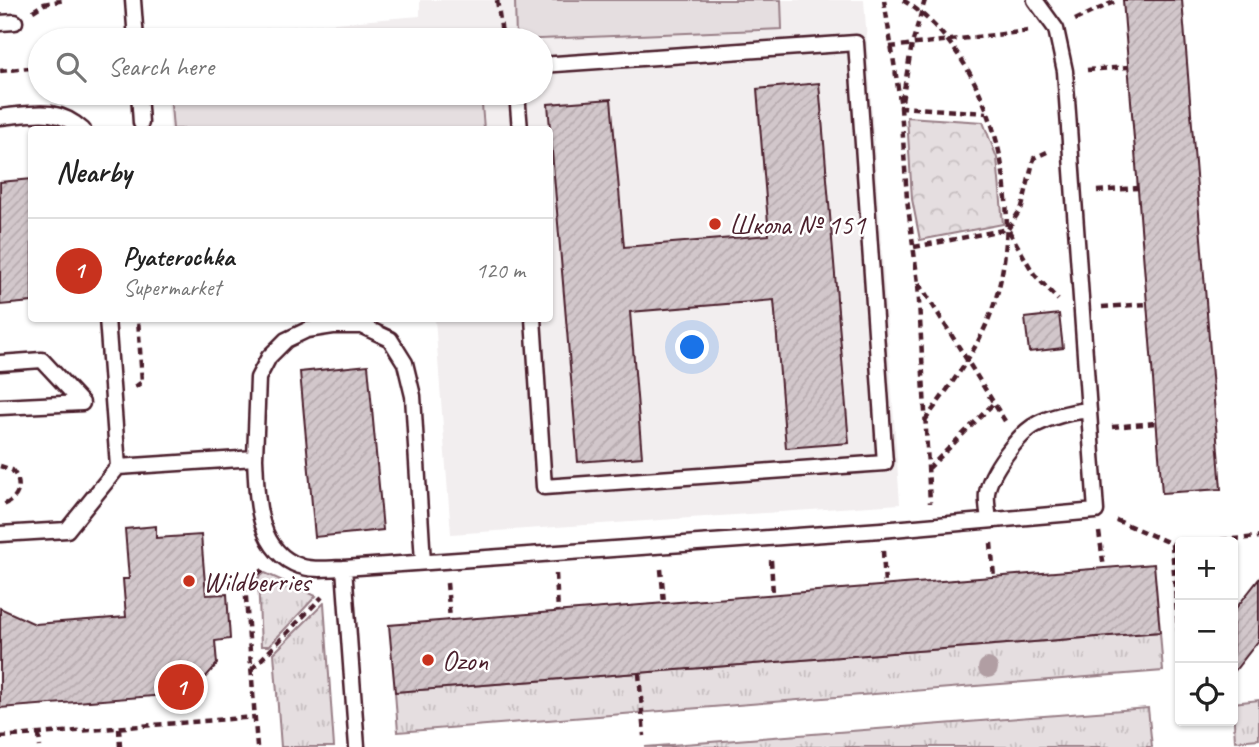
<!DOCTYPE html>
<meta charset="utf-8">
<style>
body{margin:0;font-family:Caveat,sans-serif;background:#f2f2f2;color:#222}
.controls{position:absolute;right:21px;bottom:21px;display:grid;overflow:hidden;border-radius:7px;box-shadow:0 2px 5px #0004}
.controls button{width:63px;height:63px;display:grid;place-items:center;padding:0;border:0;border-bottom:2px solid #e0e0e0;background:#fff;color:#222;font:35px sans-serif}
.you{position:absolute;left:693px;top:348px;width:24px;height:24px;margin:-18px;border:5px solid #fff;border-radius:50%;background:#1a73e8;box-shadow:0 0 0 10px #1a73e833}
.badge{display:grid;place-items:center;width:46px;height:46px;border-radius:50%;background:#c8321e;color:#fff;font-size:23px;font-weight:700}
.pin{position:absolute;translate:-50% -50%;border:4px solid #fff;box-shadow:0 2px 7px #0006}
.list{margin:0;padding:0;list-style:none}
h2{display:flex;justify-content:space-between;align-items:center;height:91px;margin:0;padding:0 28px;font-size:30px}
h2 small{font-size:23px;font-weight:400;color:#767676}
.list li{display:grid;grid-template-columns:46px 1fr auto;gap:21px;align-items:center;box-sizing:border-box;height:105px;padding:0 28px;border-top:2px solid #e0e0e0}
.list b{display:block;font-size:26px;white-space:nowrap}
.list p{margin:0;font-size:23px;white-space:nowrap;color:#767676}
.list em{font-size:23px;font-style:normal;color:#767676}
.icon{flex:none;width:38px;height:38px;fill:none;stroke:currentColor;stroke-width:2;stroke-linecap:round;stroke-linejoin:round}
.map{position:relative;flex:none;width:1259px;height:747px;overflow:hidden}
.search{position:absolute;background:#fff;box-shadow:0 2px 5px #0004;left:28px;top:28px;width:525px;height:77px;display:flex;align-items:center;gap:18px;box-sizing:border-box;padding:0 24px;border-radius:38px;color:#767676;font-size:26px}
.panel{position:absolute;background:#fff;box-shadow:0 2px 5px #0004;left:28px;top:126px;width:525px;height:196px;border-radius:7px}
.map>svg:first-child{display:block}
.built{fill:#f2eeef}
.grass{fill:url(#grass-tufts);stroke:#987e86;stroke-width:2}
.forest{fill:url(#forest-crowns);stroke:#987e86;stroke-width:2}
.pitch{fill:#e5dee0;stroke:#987e86;stroke-width:2}
.building{fill:url(#building-hatch);stroke:#4a1f2b;stroke-width:2}
.lines{fill:none;stroke-linecap:round;stroke-linejoin:round}
.lane-casing{stroke:#4a1f2b;stroke-width:19}
.path{stroke:#4a1f2b;stroke-width:4.5;stroke-dasharray:7 5;stroke-linecap:butt}
.lane{stroke:#fff;stroke-width:14}
.tree{fill:#b19ea3}
.poi-dot{fill:#c8321e;stroke:#fff;stroke-width:2.5}
.labels{text-anchor:middle;stroke-width:5;stroke-linejoin:round;paint-order:stroke}
.poi-label{font-size:28px;fill:#4a1f2b;stroke:#fff;text-anchor:start}
</style>
<div class="map">
<svg width="1259" height="747" viewBox="0 0 1259 747">
<defs>
<pattern id="grass-tufts" width="24" height="20" patternUnits="userSpaceOnUse" patternTransform="scale(1.75)"><rect width="24" height="20" fill="#e5dee0"/><path d="M3 7l-1-3M5 7V3M7 7l1-3M15 17l-1-3M17 17v-4M19 17l1-3" fill="none" stroke="#c6bec0"/></pattern>
<pattern id="forest-crowns" width="20" height="18" patternUnits="userSpaceOnUse" patternTransform="scale(1.75)"><rect width="20" height="18" fill="#e5dee0"/><path d="M2 6a3 3 0 1 1 6 0M12 15a3 3 0 1 1 6 0" fill="none" stroke="#c6bec0"/></pattern>
<pattern id="building-hatch" width="6" height="6" patternUnits="userSpaceOnUse" patternTransform="scale(1.75)"><rect width="6" height="6" fill="#d2c7cb"/><path d="M-1 1l2-2M0 6l6-6M5 7l2-2" fill="none" stroke="#b6aaae"/></pattern>
</defs>
<rect width="100%" height="100%" fill="#fff"/>
<filter id="ink" filterUnits="userSpaceOnUse"><feTurbulence type="fractalNoise" baseFrequency=".0143" numOctaves="2"/><feDisplacementMap in="SourceGraphic" scale="14" xChannelSelector="R" yChannelSelector="G"/><feConvolveMatrix kernelMatrix="1 2 1 2 8 2 1 2 1" color-interpolation-filters="sRGB"/></filter>
<g filter="url(#ink)">
<path class="built" d="M 420,0 L 864,0 L 900,504 L 451,534 L 435,319 L 550,318 L 550,130 L 170,129 L 167,93 L 541,93 L 541,40 L 163,40 L 163,37 L 420,16 Z"/>
<path class="grass" d="M 265,573 L 316,596 L 269,646 L 261,646 L 258,578 Z
M 324,603 L 334,747 L 281,747 L 274,653 Z
M 1160,632 L 1163,671 L 398,732 L 395,692 Z
M 1259,700 L 1259,739 L 1235,741 L 1233,703 Z
M 1148,708 L 1152,747 L 645,747 Z"/>
<path class="forest" d="M 907,117 L 983,122 L 997,158 L 1003,224 L 920,240 L 912,199 Z"/>
<path class="pitch" d="M 515,0 L 781,0 L 782,29 L 516,40 Z
M 170,93 L 481,93 L 484,129 L 173,129 Z"/>
<path class="building" d="M 1123,0 L 1182,0 L 1221,489 L 1162,493 Z
M 819,83 L 849,443 L 786,448 L 774,300 L 630,312 L 642,457 L 578,462 L 548,104 L 611,99 L 624,247 L 769,235 L 757,89 Z
M 32,179 L 32,302 L 0,305 L 0,182 Z
M 1059,314 L 1063,348 L 1029,352 L 1025,318 Z
M 368,365 L 383,530 L 315,537 L 300,372 Z
M 156,526 L 156,538 L 201,535 L 206,595 L 227,594 L 230,639 L 215,641 L 217,664 L 192,693 L 0,708 L 0,608 L 35,624 L 126,617 L 123,579 L 129,579 L 125,529 Z
M 1154,564 L 1160,632 L 395,692 L 389,625 Z
M 1259,579 L 1259,640 L 1233,673 L 1233,612 Z"/>
<g class="lines">
<g class="lane-casing">
<path id="lane" d="M 133,0 L 136,40
M 0,23 L 15,22
M 139,93 L 141,123
M 517,93 L 520,130
M 0,117 C 34,114 56,106 83,130
M 533,318 L 544,487 L 885,463 L 856,43 L 541,65
M 0,363 L 42,360 L 82,403
M 0,407 L 82,403
M 255,458 L 258,378 L 269,357 L 286,340 L 307,330 L 333,326 L 362,326 L 390,339 L 405,363 L 413,396 L 423,562
M 118,467 L 255,458 C 257,497 256,551 300,566 C 313,571 331,568 344,568 L 881,530 L 1096,511 L 1065,71 L 1056,29 L 1035,0
M 989,520 C 988,512 986,501 987,493 C 990,472 1019,433 1037,424 C 1054,415 1071,412 1089,410
M 0,534 L 67,530 L 118,467 L 107,318
M 344,568 L 357,747"/>
</g>
<path class="path" d="M 497,0 L 503,40
M 884,0 L 901,107 L 907,199 L 918,283 L 930,503
M 903,0 C 1000,62 1032,223 986,325 C 971,359 948,388 926,419
M 925,0 L 912,44 L 901,107 L 987,113
M 33,11 L 44,4 L 64,0
M 1075,20 L 1118,0
M 890,47 L 1029,31
M 1087,70 L 1128,67
M 0,71 L 40,67
M 1097,191 L 1138,188
M 1009,231 L 1034,274 L 1058,300
M 914,247 L 1008,229 L 1022,207 L 1034,158 L 1047,152
M 919,283 L 1005,421
M 1102,307 L 1147,304
M 135,387 L 142,382 L 138,318
M 1112,427 L 1156,423
M 0,466 L 12,470 C 25,485 18,501 0,506
M 928,469 L 993,404
M 1116,520 L 1172,544 L 1180,544
M 1099,532 L 1104,568
M 1197,542 L 1259,537
M 991,543 L 994,577
M 1172,544 L 1180,657
M 883,551 L 885,585
M 771,560 L 773,594
M 661,569 L 664,603
M 556,574 L 558,611
M 447,583 L 450,620
M 252,669 L 322,597
M 639,673 L 644,736
M 119,728 L 120,747
M 39,734 L 40,747
M 0,737 L 255,717
M 257,747 L 245,584 L 263,570"/>
<use href="#lane" class="lane"/>
</g>
<circle class="tree" cx="988" cy="668" r="10"/>
</g>
<g class="poi-dot">
<circle cx="715" cy="224" r="7"/>
<circle cx="189" cy="581" r="7"/>
<circle cx="428" cy="660" r="7"/>
</g>
<g class="labels">
<g class="poi-label">
<text x="729" y="234">Школа № 151</text>
<text x="203" y="591">Wildberries</text>
<text x="442" y="670">Ozon</text>
</g>
</g>
</svg>
<div class="controls">
<button>+</button>
<button>−</button>
<button><svg class="icon" aria-label="locate" viewBox="0 0 24 24"><circle cx="12" cy="12" r="6"/><path d="M12 2v4M12 18v4M2 12h4M18 12h4"/></svg></button>
</div>
<div class="you"></div>
<div class="pin badge" style="left:181px;top:687px">1</div>
<div class="search"><svg class="icon" aria-label="search" viewBox="0 0 24 24"><circle cx="10" cy="10" r="6"/><path d="M15 15l6 6"/></svg>Search here</div>
<section class="panel">
<h2>Nearby<small></small></h2>
<ul class="list">
<li><span class="badge">1</span><div><b>Pyaterochka</b><p>Supermarket</p></div><em>120 m</em></li>
</ul>
</section>
</div>
